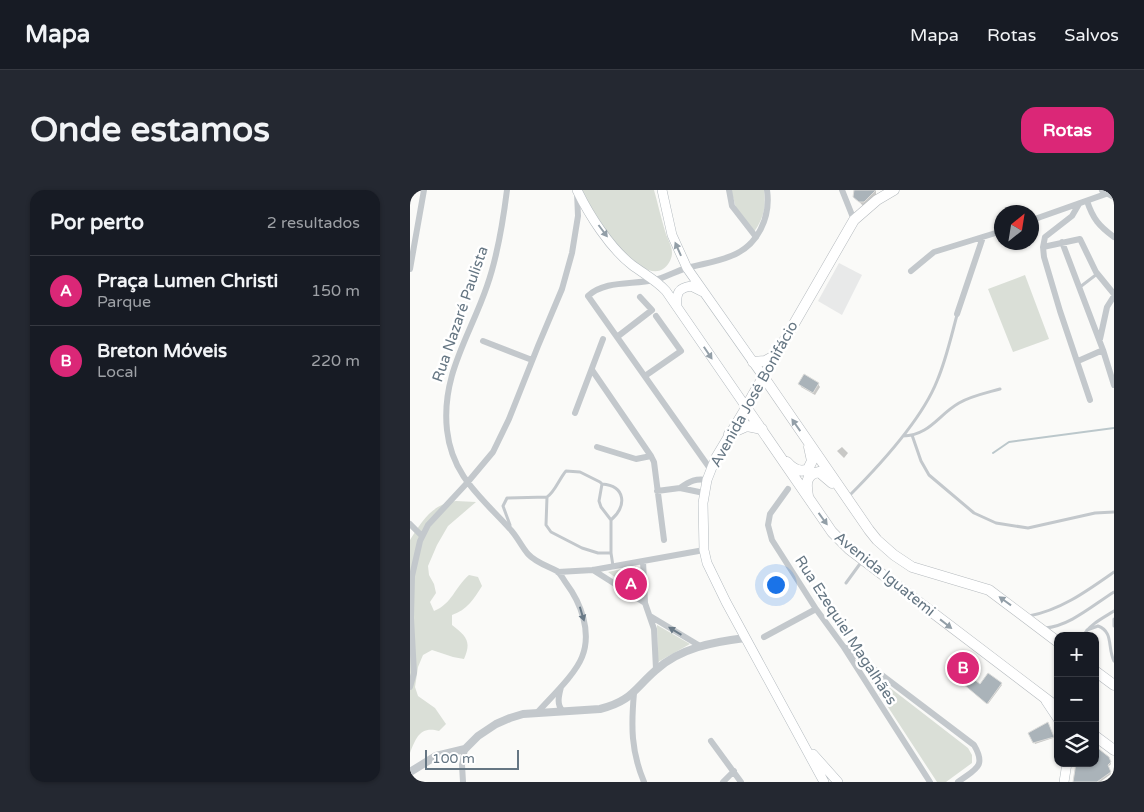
<!DOCTYPE html>
<html lang="pt">
<meta charset="utf-8">
<style>
body{margin:0;font-family:"Varela Round",sans-serif;background:#242831;color:#f1f3f6}
.controls{position:absolute;right:15px;bottom:15px;display:grid;overflow:hidden;border-radius:10px;box-shadow:0 1px 4px #0004}
.controls button{width:45px;height:45px;display:grid;place-items:center;padding:0;border:0;border-bottom:1px solid #363941;background:#171b24;color:#f1f3f6;font:25px sans-serif}
.compass{position:absolute;left:584px;top:15px;width:45px;height:45px;border-radius:50%;background:#171b24;box-shadow:0 1px 4px #0004;rotate:30deg}
.scale{position:absolute;left:15px;bottom:12px;width:94px;box-sizing:border-box;padding-left:5px;border:2px solid #657683;border-top:0;font-size:14px;line-height:18px;white-space:nowrap;color:#657683;-webkit-text-stroke:4px #fff;paint-order:stroke}
.you{position:absolute;left:365px;top:394px;width:18px;height:18px;margin:-12px;border:4px solid #fff;border-radius:50%;background:#1a73e8;box-shadow:0 0 0 8px #1a73e833}
.badge{display:grid;place-items:center;width:32px;height:32px;border-radius:50%;background:#db2777;color:#fff;font-size:16px;font-weight:700}
.pin{position:absolute;translate:-50% -50%;border:2px solid #fff;box-shadow:0 1px 5px #0006}
.list{margin:0;padding:0;list-style:none}
h2{display:flex;justify-content:space-between;align-items:center;height:65px;margin:0;padding:0 20px;font-size:21px}
h2 small{font-size:16px;font-weight:400;color:#9ea1a6}
.list li{display:grid;grid-template-columns:32px 1fr auto;gap:15px;align-items:center;box-sizing:border-box;height:70px;padding:0 20px;border-top:1px solid #363941}
.list b{display:block;font-size:19px;white-space:nowrap}
.list p{margin:0;font-size:16px;white-space:nowrap;color:#9ea1a6}
.list em{font-size:16px;font-style:normal;color:#9ea1a6}
.icon{flex:none;width:28px;height:28px;fill:none;stroke:currentColor;stroke-width:2;stroke-linecap:round;stroke-linejoin:round}
.map{position:relative;flex:none;width:704px;height:592px;overflow:hidden;border-radius:15px}
header{display:flex;align-items:center;gap:30px;box-sizing:border-box;height:70px;padding:0 25px;background:#171b24;border-bottom:1px solid #363941}
header strong{font-size:24px}
nav{display:flex;gap:28px;margin-inline-start:auto;font-size:18px}
.intro{display:flex;align-items:center;justify-content:space-between;box-sizing:border-box;height:120px;padding:0 30px}
h1{margin:0;font-size:35px}
.button{padding:12px 22px;border-radius:15px;background:#db2777;color:#fff;font-size:18px;font-weight:700}
main{display:flex;gap:30px;padding:0 30px}
aside{flex:1;background:#171b24;border-radius:15px;box-shadow:0 1px 4px #0004}
.map>svg:first-child{display:block}
.built{fill:#e8e9e9}
.green{fill:#dadfd7}
.shadow{fill:#0003}
.lines{fill:none;stroke-linecap:round;stroke-linejoin:round}
.stream{stroke:#bbc7cb;stroke-width:2}
.building{fill:#aab3b9;stroke:#dcdcda}
.secondary-casing{stroke:#b3babf;stroke-width:10}
.primary-casing{stroke:#b5babe;stroke-width:11}
.service{stroke:#c3c8cc;stroke-width:3}
.minor{stroke:#c3c8cc;stroke-width:6}
.tertiary{stroke:#c3c8cc;stroke-width:8}
.secondary{stroke:#fff;stroke-width:9}
.primary{stroke:#fff;stroke-width:10}
.oneway{fill:#939fa8}
.oneway2{fill:#6a7a87}
.labels{text-anchor:middle;stroke-width:5;stroke-linejoin:round;paint-order:stroke}
.street-label{font-size:15px;fill:#657683;stroke:#fff}
</style>
<header>
<strong>Mapa</strong>
<nav><a>Mapa</a><a>Rotas</a><a>Salvos</a></nav>
</header>
<div class="intro"><h1>Onde estamos</h1><a class="button">Rotas</a></div>
<main>
<aside>
<h2>Por perto<small>2 resultados</small></h2>
<ul class="list">
<li><span class="badge">A</span><div><b>Praça Lumen Christi</b><p>Parque</p></div><em>150 m</em></li>
<li><span class="badge">B</span><div><b>Breton Móveis</b><p>Local</p></div><em>220 m</em></li>
</ul>
</aside>
<div class="map">
<svg width="704" height="592" viewBox="0 0 704 592">
<rect width="100%" height="100%" fill="#fafaf8"/>
<path class="built" d="M 429,73 L 452,85 L 432,125 L 408,111 Z"/>
<path class="green" d="M 170,0 L 244,0 C 248,14 251,28 255,41 C 257,48 262,56 262,63 C 262,69 258,76 253,79 C 228,95 178,20 170,0 Z
M 321,0 L 354,0 C 356,17 354,28 344,42 L 326,18 Z
M 615,85 L 639,149 L 603,162 L 578,99 Z
M 46,311 L 66,312 L 38,336 L 27,355 L 18,376 L 19,385 L 24,394 L 26,403 L 20,412 L 24,421 C 42,414 45,397 59,385 L 68,387 L 72,396 C 64,409 57,420 42,425 L 42,435 C 56,446 62,451 54,469 L 43,467 L 22,460 L 13,465 L 8,477 L 5,497 L 8,506 L 25,518 L 36,534 L 29,541 C 10,536 6,548 0,563 L 0,350 C 12,331 22,314 46,311 Z
M 226,376 L 229,405 L 198,382 Z
M 247,435 L 280,454 L 248,472 Z
M 470,490 L 558,558 L 562,565 L 562,573 L 536,592 L 527,592 L 461,491 Z"/>
<path class="shadow" d="M 445,0 L 466,0 L 466,6 L 456,16 L 453,16 L 445,7 Z
M 390,194 L 408,194 L 410,197 L 405,205 L 391,197 Z
M 432,257 L 438,263 L 434,268 L 427,261 Z
M 556,464 L 568,473 L 557,487 L 570,496 L 578,485 L 592,495 L 578,514 L 552,493 L 551,494 L 541,486 Z
M 637,534 L 643,548 L 625,554 L 620,544 Z
M 700,570 L 701,574 L 698,577 L 701,584 L 690,592 L 664,592 L 685,573 Z"/>
<g class="lines">
<path class="stream" d="M 583,263 L 599,252 L 704,238"/>
</g>
<path class="building" d="M 444,0 L 466,0 L 454,12 L 449,12 L 443,7 Z
M 394,184 L 409,193 L 403,203 L 388,194 Z
M 556,462 L 568,471 L 558,485 L 570,494 L 578,483 L 592,493 L 577,514 L 552,493 L 551,494 L 539,485 Z
M 638,532 L 644,547 L 623,553 L 618,543 Z
M 685,556 L 699,567 L 701,572 L 698,575 L 701,582 L 687,592 L 663,592 L 666,573 L 685,573 Z"/>
<g class="lines">
<g class="secondary-casing">
<path id="secondary" d="M 167,0 C 179,25 200,58 222,75 C 234,84 246,90 256,101 L 336,217 L 306,267 L 297,290 L 293,313 L 294,360 L 297,373 L 316,412 L 414,592
M 252,0 L 262,45 L 277,78 L 353,186
M 267,117 C 266,103 268,98 281,96 L 293,102
M 636,511 L 648,529
M 403,564 L 428,592
M 654,592 L 657,573"/>
</g>
<g class="primary-casing">
<path id="primary" d="M 484,0 L 467,10 L 444,30 L 336,217 L 422,342 L 439,359 L 648,518
M 343,172 L 355,171 L 364,166
M 353,186 L 459,340 L 467,350 L 484,365 L 502,377 L 579,400 L 648,452
M 319,244 L 337,236 L 352,239
M 377,272 C 383,279 390,283 398,279 L 402,271 L 399,257
M 398,306 C 396,295 395,284 409,282 L 422,293
M 685,481 L 704,495
M 685,546 L 704,560"/>
</g>
<path class="service" d="M 670,97 L 687,84
M 502,245 L 511,271 L 519,285 L 564,323 L 586,333 L 618,338 L 685,323 L 704,322
M 493,246 C 520,245 528,225 549,213 C 561,206 576,203 590,199
M 192,294 C 216,296 217,316 201,330
M 137,307 L 136,335 L 141,342 L 172,358 L 188,363 L 201,363
M 438,307 C 467,278 512,229 527,191 C 536,170 541,147 547,125
M 100,335 L 93,316 L 97,308 L 137,307 C 145,302 149,289 156,281 L 170,282 L 190,292 L 192,294 L 189,311 L 191,317 L 201,330 L 201,363 L 203,376
M 436,393 L 452,371
M 619,426 C 651,420 677,401 704,382
M 704,429 L 704,436
M 635,438 C 660,436 683,415 704,402
M 677,440 L 688,436 C 704,442 697,457 704,471
M 673,446 C 680,434 693,428 704,421
M 699,592 L 704,588"/>
<path class="minor" d="M 97,0 C 93,32 88,65 77,96 C 60,146 31,185 37,240 C 42,286 71,307 100,339 C 107,346 111,356 118,364 C 125,372 137,376 147,381 C 151,384 153,389 156,393 C 171,413 182,442 172,467 C 165,485 140,508 127,523
M 319,0 L 322,16 L 346,47
M 432,0 L 444,30
M 677,11 C 683,29 689,36 704,47
M 622,30 L 704,1
M 652,52 L 693,160 L 704,195
M 633,57 L 635,47 L 662,26 L 669,14
M 0,79 L 14,0
M 501,81 L 524,62 L 592,41
M 547,124 L 573,47
M 207,147 L 242,120 L 230,107
M 690,149 L 697,117 L 704,106
M 73,151 L 122,170
M 668,171 L 693,160
M 182,180 L 241,266 L 244,272 L 254,350
M 235,186 L 271,161 L 246,126
M 680,210 L 650,121 L 634,67 L 633,57 L 670,49 L 686,82 L 704,104
M 165,223 L 193,149
M 187,257 L 226,269 L 241,266
M 301,280 L 178,106 C 195,90 223,95 244,90 C 255,88 266,81 277,78 C 291,74 307,72 321,66 C 348,56 361,27 357,0
M 270,298 C 280,291 286,288 297,290
M 378,299 L 360,324 L 358,335 L 362,350 L 406,419 L 433,456 L 520,592
M 247,301 L 270,298 L 294,303
M 0,334 L 12,346
M 233,371 L 235,413
M 183,380 L 235,413 L 244,439 L 246,479
M 148,382 L 183,380 L 294,360
M 240,426 L 290,456
M 354,447 L 406,419
M 436,458 L 564,555 C 577,577 565,579 548,592
M 0,497 L 4,483 L 1,428 L 2,386 L 10,351 L 18,335 L 57,293 L 83,262 L 99,229 L 128,156 L 152,99 L 162,63 L 168,26 L 167,2
M 151,497 C 149,505 146,515 153,521
M 224,503 C 221,536 221,561 234,592
M 301,551 L 331,592
M 53,592 L 52,575 L 55,559
M 313,592 L 324,581"/>
<path class="tertiary" d="M 693,0 L 704,6
M 0,582 L 26,566 L 55,559 L 68,546 L 86,534 L 100,528 L 113,524 L 190,519 C 222,511 224,499 246,480 C 270,458 303,452 335,448"/>
<use href="#secondary" class="secondary"/>
<use href="#primary" class="primary"/>
</g>
<defs><path id="oneway-solid" d="M-6-.8H1V-3.2L6.5 0L1 3.2V.8H-6Z" transform="scale(1.25)"/></defs>
<g class="oneway">
<use href="#oneway-solid" transform="translate(193 41) rotate(53)"/>
<use href="#oneway-solid" transform="translate(268 59) rotate(-114)"/>
<use href="#oneway-solid" transform="translate(298 163) rotate(56)"/>
<use href="#oneway-solid" transform="translate(386 235) rotate(-125)"/>
<use href="#oneway-solid" transform="translate(413 329) rotate(54)"/>
<use href="#oneway-solid" transform="translate(595 411) rotate(-144)"/>
<use href="#oneway-solid" transform="translate(536 434) rotate(38)"/>
</g>
<g class="oneway2">
<use href="#oneway-solid" transform="translate(172 424) rotate(73)"/>
<use href="#oneway-solid" transform="translate(265 441) rotate(-149)"/>
</g>
<g class="labels">
<g class="street-label">
<text transform="translate(50 124) rotate(-71)" y="5">Rua Nazaré Paulista</text>
<text transform="translate(344 204) rotate(-61)" y="5">Avenida José Bonifácio</text>
<text transform="translate(475 384) rotate(39)" y="5">Avenida Iguatemi</text>
<text transform="translate(436 440) rotate(57)" y="5">Rua Ezequiel Magalhães</text>
</g>
</g>
</svg>
<div class="controls">
<button>+</button>
<button>−</button>
<button><svg class="icon" aria-label="layers" viewBox="0 0 24 24"><path d="M12 4l9 5-9 5-9-5zM3 14l9 5 9-5"/></svg></button>
</div>
<svg class="compass" viewBox="-18 -18 36 36"><path d="M0-13l5 13h-10z" fill="#e53935"/><path d="M0 13l5-13h-10z" fill="#9ea1a6"/></svg>
<div class="scale">100 m</div>
<div class="you"></div>
<div class="pin badge" style="left:221px;top:394px">A</div>
<div class="pin badge" style="left:553px;top:478px">B</div>
</div>
</main>
